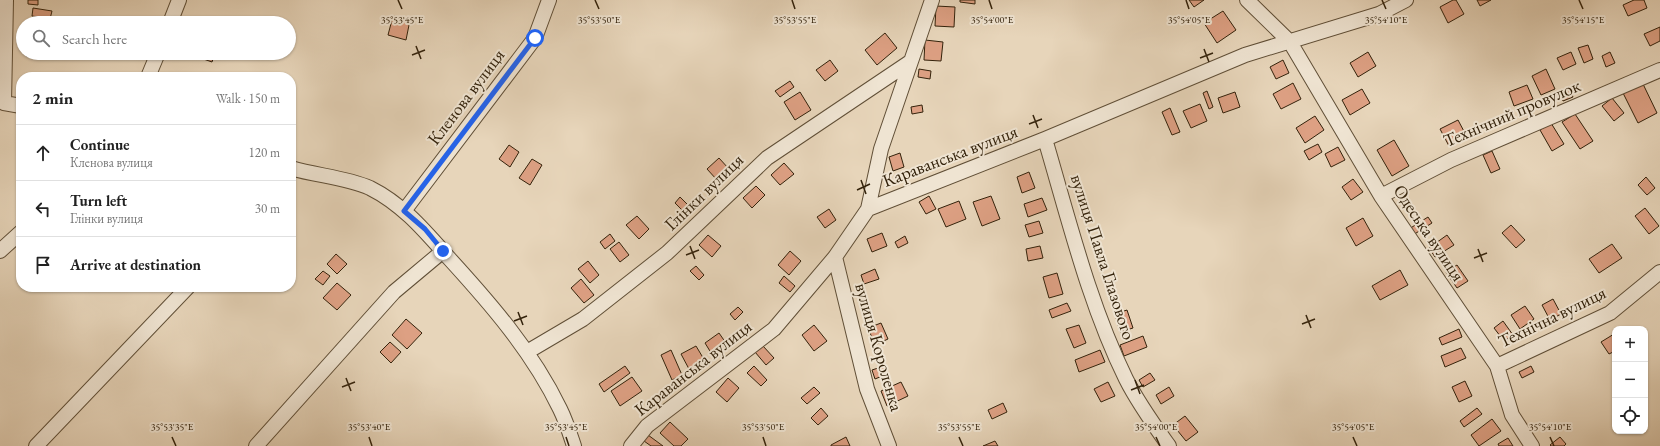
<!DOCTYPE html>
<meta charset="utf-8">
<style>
body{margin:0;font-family:"EB Garamond",serif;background:#f2f2f2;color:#222}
.controls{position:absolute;right:12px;bottom:12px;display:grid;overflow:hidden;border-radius:8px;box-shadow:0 1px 3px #0004}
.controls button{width:36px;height:36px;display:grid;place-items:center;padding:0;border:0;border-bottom:1px solid #e0e0e0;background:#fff;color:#222;font:20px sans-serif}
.stop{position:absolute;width:12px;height:12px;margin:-9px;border:3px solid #2563eb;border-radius:50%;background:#fff}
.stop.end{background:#2563eb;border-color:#fff;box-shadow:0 1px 4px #0008}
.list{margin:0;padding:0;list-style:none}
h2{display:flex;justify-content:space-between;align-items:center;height:52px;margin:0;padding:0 16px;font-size:17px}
h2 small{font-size:13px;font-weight:400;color:#767676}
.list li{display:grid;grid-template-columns:26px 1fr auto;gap:12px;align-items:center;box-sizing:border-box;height:56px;padding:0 16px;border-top:1px solid #e0e0e0}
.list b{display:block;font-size:15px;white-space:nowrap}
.list p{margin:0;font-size:13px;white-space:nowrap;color:#767676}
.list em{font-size:13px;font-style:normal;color:#767676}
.icon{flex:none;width:22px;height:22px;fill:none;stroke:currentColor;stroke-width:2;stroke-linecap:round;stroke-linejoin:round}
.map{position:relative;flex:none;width:1660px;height:446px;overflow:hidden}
.search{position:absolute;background:#fff;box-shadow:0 1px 3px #0004;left:16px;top:16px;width:280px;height:44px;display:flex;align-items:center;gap:10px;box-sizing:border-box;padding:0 14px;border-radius:22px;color:#767676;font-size:15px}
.panel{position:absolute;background:#fff;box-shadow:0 1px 3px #0004;left:16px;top:72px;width:280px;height:220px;border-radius:16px}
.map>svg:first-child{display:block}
.building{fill:#dda083;stroke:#33220b}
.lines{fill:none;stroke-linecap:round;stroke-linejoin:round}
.minor-casing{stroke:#604f37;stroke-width:16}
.minor{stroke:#efe4d2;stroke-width:14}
.route{stroke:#2563eb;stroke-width:5}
.ticks{fill:none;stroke:#33220b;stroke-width:1.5}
.labels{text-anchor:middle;stroke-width:4;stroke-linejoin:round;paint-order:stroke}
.street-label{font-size:18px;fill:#33220b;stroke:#efe4d2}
.ticks-label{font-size:10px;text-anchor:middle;fill:#33220b;stroke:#efe4d2;stroke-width:4;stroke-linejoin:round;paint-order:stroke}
</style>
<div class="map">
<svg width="1660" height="446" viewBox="0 0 1660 446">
<rect width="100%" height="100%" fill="#e7d5ba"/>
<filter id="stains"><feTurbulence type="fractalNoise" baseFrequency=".005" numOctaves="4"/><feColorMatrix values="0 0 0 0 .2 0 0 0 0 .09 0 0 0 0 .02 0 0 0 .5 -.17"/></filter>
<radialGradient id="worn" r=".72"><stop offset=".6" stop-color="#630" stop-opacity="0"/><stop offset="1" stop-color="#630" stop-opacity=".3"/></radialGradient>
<path class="building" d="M 28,0 L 38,0 L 38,5 L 28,4 Z
M 960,0 L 975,0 L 975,4 L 960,2 Z
M 1189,0 L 1204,0 L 1194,7 Z
M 1453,0 L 1456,0 L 1464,14 L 1448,23 L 1440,7 Z
M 1477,0 L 1491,0 L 1480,6 Z
M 1634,0 L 1644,0 L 1647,8 L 1628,16 L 1623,5 Z
M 936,6 L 955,7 L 954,27 L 935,26 Z
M 33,8 L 52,11 L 50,19 L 32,16 Z
M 1223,11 L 1236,30 L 1217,43 L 1204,23 Z
M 393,16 L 410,20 L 406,40 L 388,35 Z
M 1660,27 L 1660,41 L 1650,46 L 1644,34 Z
M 885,33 L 897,48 L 877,65 L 865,50 Z
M 925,40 L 943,42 L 941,61 L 924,60 Z
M 1588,45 L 1593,59 L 1584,63 L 1578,48 Z
M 1368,52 L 1376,66 L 1358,77 L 1350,63 Z
M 1571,52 L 1576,64 L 1563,70 L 1557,58 Z
M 1610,52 L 1615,63 L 1606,67 L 1602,56 Z
M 27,53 L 45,53 L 44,58 L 26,56 Z
M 196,53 L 215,53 L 212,62 L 195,56 Z
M 830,60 L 838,71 L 825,81 L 816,70 Z
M 1283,60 L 1289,73 L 1276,79 L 1270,67 Z
M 919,69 L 931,71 L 930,79 L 918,77 Z
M 1546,69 L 1555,89 L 1541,95 L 1532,76 Z
M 790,81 L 794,87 L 780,97 L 775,91 Z
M 1293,83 L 1301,99 L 1281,109 L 1273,94 Z
M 1643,84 L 1657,113 L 1638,123 L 1623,93 Z
M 1527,85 L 1533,99 L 1514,106 L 1509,92 Z
M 1569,88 L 1573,97 L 1563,101 L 1559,92 Z
M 1362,89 L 1370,103 L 1350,115 L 1342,100 Z
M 1207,91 L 1213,107 L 1209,109 L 1203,93 Z
M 800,92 L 811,110 L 795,120 L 784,102 Z
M 1235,92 L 1240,107 L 1223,113 L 1218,98 Z
M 1612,98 L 1624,113 L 1614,121 L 1602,106 Z
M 1200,104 L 1207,121 L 1191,128 L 1183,111 Z
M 922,105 L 923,112 L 912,114 L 911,107 Z
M 1170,108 L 1180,132 L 1172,135 L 1162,112 Z
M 1575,114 L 1593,141 L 1580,149 L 1562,122 Z
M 1315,116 L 1324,130 L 1305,143 L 1296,128 Z
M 1458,120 L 1467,137 L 1449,146 L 1440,129 Z
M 1551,123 L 1564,144 L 1552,151 L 1540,130 Z
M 1394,140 L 1409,166 L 1392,176 L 1377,150 Z
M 1318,144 L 1322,152 L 1309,160 L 1304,151 Z
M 509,145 L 519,152 L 510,167 L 499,159 Z
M 1338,147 L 1345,160 L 1331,167 L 1325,154 Z
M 1492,151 L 1500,169 L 1491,173 L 1483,155 Z
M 900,153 L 904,167 L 893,171 L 889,157 Z
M 719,158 L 729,169 L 717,180 L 707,169 Z
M 532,159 L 542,165 L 530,185 L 519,178 Z
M 784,163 L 794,174 L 780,185 L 771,175 Z
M 1029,172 L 1035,188 L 1022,193 L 1017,177 Z
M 1646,177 L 1655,188 L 1647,195 L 1638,185 Z
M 1353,179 L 1363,192 L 1351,200 L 1342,187 Z
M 756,186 L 765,195 L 752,208 L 743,198 Z
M 929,196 L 936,209 L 926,214 L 919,202 Z
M 991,196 L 1000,219 L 982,226 L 973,202 Z
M 680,197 L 689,206 L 684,212 L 675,203 Z
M 1042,198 L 1047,210 L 1028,217 L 1024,204 Z
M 959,201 L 966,219 L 946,227 L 938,209 Z
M 1645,208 L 1659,226 L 1649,234 L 1635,216 Z
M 829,209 L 836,220 L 825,228 L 817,217 Z
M 637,216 L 649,229 L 639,239 L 626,225 Z
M 1428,217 L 1432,223 L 1413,235 L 1409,229 Z
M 1363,218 L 1373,236 L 1356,246 L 1346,228 Z
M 1039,221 L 1043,233 L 1029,237 L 1025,225 Z
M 1511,225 L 1525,240 L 1516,248 L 1502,233 Z
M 882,233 L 887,246 L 872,252 L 867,239 Z
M 610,234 L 615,241 L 605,249 L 600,242 Z
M 708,235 L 721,246 L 712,257 L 699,245 Z
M 1447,235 L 1454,245 L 1435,257 L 1429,248 Z
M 905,236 L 908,243 L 898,248 L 895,242 Z
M 619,242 L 629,255 L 620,262 L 610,249 Z
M 1612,244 L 1622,258 L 1599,273 L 1589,259 Z
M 1040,246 L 1043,258 L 1028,261 L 1026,249 Z
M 790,251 L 801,261 L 789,275 L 778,265 Z
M 336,254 L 347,264 L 337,274 L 327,264 Z
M 588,261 L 599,275 L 590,283 L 578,269 Z
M 1457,265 L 1468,281 L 1457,288 L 1446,272 Z
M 696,266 L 704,275 L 699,280 L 690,271 Z
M 875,269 L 879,279 L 864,284 L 861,275 Z
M 1400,270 L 1408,285 L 1380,300 L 1372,286 Z
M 323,271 L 330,276 L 323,285 L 315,279 Z
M 1057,273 L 1063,294 L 1049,298 L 1043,277 Z
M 784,276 L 795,286 L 790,292 L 779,283 Z
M 581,279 L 594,295 L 584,303 L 571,288 Z
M 337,283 L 351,295 L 337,310 L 323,298 Z
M 1553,299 L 1561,314 L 1550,320 L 1542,305 Z
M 1067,303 L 1071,311 L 1052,318 L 1049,310 Z
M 1525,306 L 1534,319 L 1520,329 L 1511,315 Z
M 738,307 L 743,312 L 735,320 L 730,314 Z
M 1127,310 L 1133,328 L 1120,332 L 1115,314 Z
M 406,319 L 422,333 L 407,349 L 392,335 Z
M 1503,321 L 1513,335 L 1504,341 L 1494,328 Z
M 881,323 L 888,339 L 875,345 L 868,328 Z
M 814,325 L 827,341 L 814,351 L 802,335 Z
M 1079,325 L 1086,343 L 1074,348 L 1066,329 Z
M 1459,329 L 1462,337 L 1442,345 L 1439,338 Z
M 719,333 L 728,346 L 713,356 L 705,343 Z
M 1614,334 L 1615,351 L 1609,354 L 1601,342 Z
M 1143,336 L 1147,347 L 1124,356 L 1120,345 Z
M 390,342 L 401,352 L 391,363 L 380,352 Z
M 696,346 L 705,361 L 689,369 L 681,354 Z
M 763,346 L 774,358 L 766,365 L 755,352 Z
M 1461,348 L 1466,358 L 1445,367 L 1441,356 Z
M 671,350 L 682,375 L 672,380 L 661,355 Z
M 1100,350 L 1105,362 L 1079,372 L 1075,360 Z
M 625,366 L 630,373 L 604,392 L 599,384 Z
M 754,366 L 767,380 L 761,386 L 747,373 Z
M 884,366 L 887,374 L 875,379 L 872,370 Z
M 1531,366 L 1534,372 L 1522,378 L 1519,372 Z
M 1150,373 L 1155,380 L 1143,387 L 1139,380 Z
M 632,377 L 642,391 L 620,406 L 611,391 Z
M 728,378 L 739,388 L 727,402 L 716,392 Z
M 1465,381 L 1472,396 L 1459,402 L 1452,387 Z
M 901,382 L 908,396 L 887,406 L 881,391 Z
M 1108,382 L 1115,396 L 1101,402 L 1094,389 Z
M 814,387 L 820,393 L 807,404 L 801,398 Z
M 1169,387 L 1174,396 L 1161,404 L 1156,395 Z
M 1003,403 L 1007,412 L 992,419 L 988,410 Z
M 821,408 L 828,416 L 818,425 L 811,418 Z
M 1477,408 L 1482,414 L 1464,427 L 1460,421 Z
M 1185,416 L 1198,432 L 1186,441 L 1173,425 Z
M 1492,419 L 1501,431 L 1479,446 L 1471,435 Z
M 670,422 L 688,439 L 681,446 L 674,446 L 660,433 Z
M 648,435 L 663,446 L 651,446 L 644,441 Z
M 846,437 L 850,446 L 831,446 L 831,445 Z
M 1560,437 L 1566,444 L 1564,446 L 1551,446 L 1550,445 Z
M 1508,438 L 1513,446 L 1499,446 L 1498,444 Z
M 995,441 L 998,446 L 983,446 Z"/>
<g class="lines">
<g class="minor-casing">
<path id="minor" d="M 1247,0 L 1290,42 L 1381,196 L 1497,366 L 1512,415 L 1532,446
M 170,23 L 179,0
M 148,77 L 158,53
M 0,101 L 4,103 L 21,106
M 4,103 L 6,0
M 1045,139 C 1069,220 1089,304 1126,379 C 1138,403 1154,425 1169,446
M 291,168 C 317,176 345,177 370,188 C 402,204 424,230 447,256 C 490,303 532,351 560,409 C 566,421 570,434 574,446
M 1381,196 L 1451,160 L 1660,70
M 868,209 L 881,149 L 932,0
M 404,211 L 535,38 L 549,0
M 0,251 L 21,232
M 835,257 L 867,389 L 889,446
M 527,352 L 583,319 L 667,253 L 767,158 L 910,62
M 1497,366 L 1610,313 L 1660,272
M 36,446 L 188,287
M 256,446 L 394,292 L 443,251
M 631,446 L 647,426 L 774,329 L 835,257 L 868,209 L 1045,139 L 1245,55 L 1379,14 L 1406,0"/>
</g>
<use href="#minor" class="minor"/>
</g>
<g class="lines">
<path class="route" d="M 443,251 L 425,229 L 404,211 L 535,38"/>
</g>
<path class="ticks" d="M 398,0 L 402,9M 595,0 L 599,9M 792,0 L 795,9M 989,0 L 992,9M 1186,0 L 1189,9M 1382,0 L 1386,9M 1579,0 L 1583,9M 416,46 L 421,59M 1204,49 L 1209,62M 412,55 L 425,50M 1200,58 L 1213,53M 1033,115 L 1038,128M 1029,124 L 1042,119M 861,180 L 866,194M 857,190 L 870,184M 690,246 L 695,259M 1478,249 L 1483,262M 686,255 L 699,250M 1474,258 L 1487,253M 518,312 L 523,325M 1306,315 L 1311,328M 514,321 L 527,316M 1302,324 L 1315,319M 346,378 L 351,391M 1135,380 L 1140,394M 342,387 L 355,382M 1131,390 L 1144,385M 172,437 L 176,446M 369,437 L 372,446M 566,437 L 569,446M 763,437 L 766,446M 959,437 L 963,446M 1156,437 L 1160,446M 1353,437 L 1357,446M 1550,437 L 1554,446"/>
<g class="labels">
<g class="street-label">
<text transform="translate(466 97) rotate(-53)" y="6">Кленова вулиця</text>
<text transform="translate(1512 113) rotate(-23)" y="6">Технічний провулок</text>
<text transform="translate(950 156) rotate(-21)" y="6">Караванська вулиця</text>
<text transform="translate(704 192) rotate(-44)" y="6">Глінки вулиця</text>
<text transform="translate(1429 233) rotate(56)" y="6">Одеська вулиця</text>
<text transform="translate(1103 257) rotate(72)" y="6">вулиця Павла Глазового</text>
<text transform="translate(1552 317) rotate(-26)" y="6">Технічна вулиця</text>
<text transform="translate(879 347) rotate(74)" y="6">вулиця Короленка</text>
<text transform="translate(693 368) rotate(-38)" y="6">Караванська вулиця</text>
</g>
</g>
<g class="ticks-label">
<text x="402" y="23">35°53'45"E</text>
<text x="599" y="23">35°53'50"E</text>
<text x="795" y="23">35°53'55"E</text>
<text x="992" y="23">35°54'00"E</text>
<text x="1189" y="23">35°54'05"E</text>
<text x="1386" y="23">35°54'10"E</text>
<text x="1583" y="23">35°54'15"E</text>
<text x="172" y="430">35°53'35"E</text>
<text x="369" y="430">35°53'40"E</text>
<text x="566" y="430">35°53'45"E</text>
<text x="763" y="430">35°53'50"E</text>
<text x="959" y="430">35°53'55"E</text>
<text x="1156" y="430">35°54'00"E</text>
<text x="1353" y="430">35°54'05"E</text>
<text x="1550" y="430">35°54'10"E</text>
</g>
<rect width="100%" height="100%" filter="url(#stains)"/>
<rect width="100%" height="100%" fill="url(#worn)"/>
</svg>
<div class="controls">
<button>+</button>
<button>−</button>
<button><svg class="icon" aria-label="locate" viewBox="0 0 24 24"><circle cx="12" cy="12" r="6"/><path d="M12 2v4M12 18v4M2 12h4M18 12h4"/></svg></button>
</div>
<div class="stop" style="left:535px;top:38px"></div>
<div class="stop end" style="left:443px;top:251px"></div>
<div class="search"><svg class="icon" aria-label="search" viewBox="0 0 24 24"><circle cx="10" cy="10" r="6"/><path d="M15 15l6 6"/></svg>Search here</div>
<section class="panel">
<h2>2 min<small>Walk · 150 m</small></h2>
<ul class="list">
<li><svg class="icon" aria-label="ahead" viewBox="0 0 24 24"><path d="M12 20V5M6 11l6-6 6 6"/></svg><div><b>Continue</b><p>Кленова вулиця</p></div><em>120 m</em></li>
<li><svg class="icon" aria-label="left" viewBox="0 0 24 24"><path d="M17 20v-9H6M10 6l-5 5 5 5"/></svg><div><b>Turn left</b><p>Глінки вулиця</p></div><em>30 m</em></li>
<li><svg class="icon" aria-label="arrive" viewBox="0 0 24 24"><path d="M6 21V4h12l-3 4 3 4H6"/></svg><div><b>Arrive at destination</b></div></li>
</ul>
</section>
</div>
